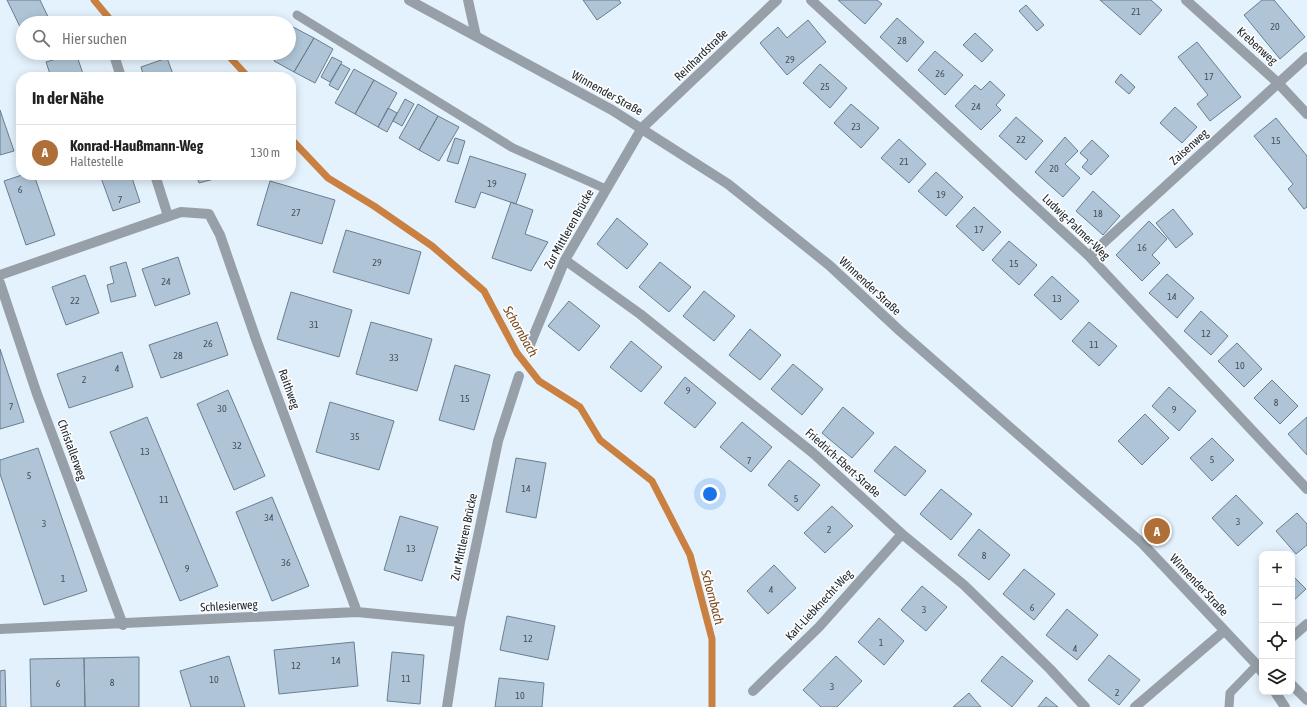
<!DOCTYPE html>
<html lang="de">
<meta charset="utf-8">
<style>
body{margin:0;font-family:"Asap Condensed",sans-serif;background:#f2f2f2;color:#222}
.controls{position:absolute;right:12px;bottom:12px;display:grid;overflow:hidden;border-radius:8px;box-shadow:0 2px 10px #0003}
.controls button{width:36px;height:36px;display:grid;place-items:center;padding:0;border:0;border-bottom:1px solid #e0e0e0;background:#fff;color:#222;font:20px sans-serif}
.you{position:absolute;left:710px;top:494px;width:14px;height:14px;margin:-10px;border:3px solid #fff;border-radius:50%;background:#1a73e8;box-shadow:0 0 0 6px #1a73e833}
.badge{display:grid;place-items:center;width:26px;height:26px;border-radius:50%;background:#af6f38;color:#fff;font-size:13px;font-weight:700}
.pin{position:absolute;translate:-50% -50%;border:2px solid #fff;box-shadow:0 1px 4px #0006}
.list{margin:0;padding:0;list-style:none}
h2{display:flex;justify-content:space-between;align-items:center;height:52px;margin:0;padding:0 16px;font-size:17px}
h2 small{font-size:13px;font-weight:400;color:#767676}
.list li{display:grid;grid-template-columns:26px 1fr auto;gap:12px;align-items:center;box-sizing:border-box;height:56px;padding:0 16px;border-top:1px solid #e0e0e0}
.list b{display:block;font-size:15px;white-space:nowrap}
.list p{margin:0;font-size:13px;white-space:nowrap;color:#767676}
.list em{font-size:13px;font-style:normal;color:#767676}
.icon{flex:none;width:22px;height:22px;fill:none;stroke:currentColor;stroke-width:2;stroke-linecap:round;stroke-linejoin:round}
.map{position:relative;flex:none;width:1307px;height:707px;overflow:hidden}
.search{position:absolute;background:#fff;box-shadow:0 2px 10px #0003;left:16px;top:16px;width:280px;height:44px;display:flex;align-items:center;gap:10px;box-sizing:border-box;padding:0 14px;border-radius:22px;color:#767676;font-size:15px}
.panel{position:absolute;background:#fff;box-shadow:0 2px 10px #0003;left:16px;top:72px;width:280px;height:108px;border-radius:16px}
.map>svg:first-child{display:block}
.lines{fill:none;stroke-linecap:round;stroke-linejoin:round}
.stream{stroke:#c98040;stroke-width:7}
.building{fill:#afc5d7;stroke:#697e8e}
.service{stroke:#97a0a8;stroke-width:9}
.minor{stroke:#97a0a8;stroke-width:10}
.tertiary{stroke:#97a0a8;stroke-width:10}
.labels{text-anchor:middle;stroke-width:3.5;stroke-linejoin:round;paint-order:stroke}
.number-label{font-size:10px;fill:#444f59}
.street-label{font-size:12px;fill:#20282f;stroke:#fdfdfd}
.water-label{font-size:13px;font-style:italic;fill:#764416;stroke:#fdfdfd}
</style>
<div class="map">
<svg width="1307" height="707" viewBox="0 0 1307 707">
<rect width="100%" height="100%" fill="#e4f2fd"/>
<g class="lines">
<path class="stream" d="M 94,0 L 113,23
M 226,53 L 248,77
M 291,139 L 328,178 L 374,206 L 432,246 L 484,291 L 517,353 L 539,381 L 580,407 L 600,440 L 652,481 L 690,555 L 712,639 L 712,707"/>
</g>
<path class="building" d="M 7,0 L 40,0 L 51,23 L 23,23 L 23,33 Z
M 583,0 L 619,0 L 621,3 L 597,20 Z
M 838,0 L 877,0 L 882,4 L 865,24 Z
M 1100,0 L 1151,0 L 1162,10 L 1140,35 Z
M 1262,0 L 1274,0 L 1305,37 L 1280,59 L 1244,15 Z
M 1026,5 L 1044,25 L 1037,31 L 1019,11 Z
M 897,18 L 924,42 L 907,62 L 880,37 Z
M 808,20 L 826,42 L 787,75 L 760,43 L 778,27 L 787,38 Z
M 293,27 L 314,38 L 294,72 L 274,61 L 279,53 L 289,53 L 289,35 Z
M 975,33 L 993,50 L 982,62 L 963,45 Z
M 314,38 L 333,49 L 315,83 L 294,72 Z
M 1197,42 L 1241,97 L 1210,121 L 1197,104 L 1208,95 L 1178,57 Z
M 935,51 L 963,75 L 945,95 L 918,70 Z
M 76,53 L 84,77 L 51,77 L 46,62 Z
M 332,57 L 342,62 L 330,82 L 321,77 Z
M 167,58 L 174,77 L 144,77 L 141,67 Z
M 341,64 L 350,69 L 338,90 L 329,85 Z
M 820,64 L 847,88 L 830,108 L 803,83 Z
M 354,69 L 374,80 L 355,114 L 335,103 Z
M 1121,74 L 1135,87 L 1129,94 L 1115,82 Z
M 374,80 L 397,93 L 378,127 L 355,114 Z
M 990,81 L 1005,95 L 996,105 L 1001,110 L 981,130 L 955,106 L 975,85 L 981,90 Z
M 405,99 L 414,104 L 402,126 L 393,121 Z
M 418,104 L 438,116 L 419,150 L 399,138 Z
M 851,104 L 879,128 L 861,148 L 834,123 Z
M 1175,107 L 1197,127 L 1182,143 L 1160,123 Z
M 388,108 L 397,113 L 387,132 L 378,127 Z
M 0,110 L 14,151 L 0,155 Z
M 438,116 L 459,127 L 439,161 L 419,150 Z
M 1016,117 L 1043,141 L 1026,160 L 999,136 Z
M 1276,118 L 1307,156 L 1307,207 L 1304,209 L 1288,189 L 1293,184 L 1254,136 Z
M 1065,137 L 1078,151 L 1065,164 L 1080,178 L 1063,197 L 1035,172 Z
M 455,138 L 465,141 L 458,164 L 447,161 Z
M 899,139 L 926,164 L 909,183 L 881,158 Z
M 1092,140 L 1109,156 L 1091,175 L 1082,167 L 1088,160 L 1080,153 Z
M 470,156 L 526,174 L 516,204 L 481,192 L 475,208 L 455,202 Z
M 936,172 L 963,197 L 946,216 L 918,191 Z
M 22,175 L 34,175 L 55,235 L 26,245 L 4,181 Z
M 100,175 L 131,175 L 140,202 L 113,211 Z
M 196,175 L 229,175 L 199,183 Z
M 270,181 L 335,200 L 322,244 L 257,225 Z
M 1093,191 L 1120,216 L 1103,235 L 1076,211 Z
M 511,202 L 533,210 L 525,234 L 548,242 L 531,271 L 492,258 Z
M 974,207 L 1001,232 L 983,251 L 956,226 Z
M 1173,209 L 1193,234 L 1176,248 L 1156,223 Z
M 617,218 L 648,244 L 627,269 L 597,244 Z
M 1149,221 L 1167,239 L 1152,255 L 1160,263 L 1142,281 L 1116,255 Z
M 346,230 L 421,252 L 409,294 L 333,272 Z
M 1009,241 L 1037,265 L 1019,285 L 992,260 Z
M 178,257 L 190,294 L 155,306 L 142,269 Z
M 126,262 L 136,296 L 111,302 L 107,285 L 114,283 L 110,267 Z
M 660,262 L 691,287 L 669,312 L 639,287 Z
M 1167,274 L 1194,298 L 1177,318 L 1149,293 Z
M 85,275 L 99,313 L 66,325 L 52,287 Z
M 1052,276 L 1079,301 L 1061,320 L 1034,295 Z
M 704,291 L 735,316 L 714,341 L 683,316 Z
M 291,292 L 352,310 L 339,357 L 277,339 Z
M 569,301 L 600,326 L 579,351 L 548,326 Z
M 1201,311 L 1228,336 L 1211,355 L 1184,331 Z
M 217,322 L 228,355 L 161,378 L 149,345 Z
M 371,322 L 432,339 L 417,391 L 356,374 Z
M 1089,322 L 1117,346 L 1099,366 L 1072,341 Z
M 750,329 L 781,355 L 760,380 L 729,355 Z
M 631,341 L 662,367 L 641,392 L 610,367 Z
M 1237,343 L 1262,369 L 1244,387 L 1218,361 Z
M 0,349 L 24,422 L 0,429 Z
M 122,352 L 133,387 L 69,408 L 57,374 Z
M 793,364 L 823,389 L 802,415 L 771,389 Z
M 455,365 L 490,375 L 474,430 L 439,420 Z
M 685,377 L 716,403 L 695,428 L 664,403 Z
M 1272,380 L 1298,406 L 1280,424 L 1254,398 Z
M 1169,387 L 1196,411 L 1179,431 L 1152,406 Z
M 228,390 L 265,476 L 234,490 L 197,404 Z
M 330,402 L 394,421 L 379,470 L 316,452 Z
M 843,407 L 874,433 L 852,458 L 822,433 Z
M 1145,414 L 1169,438 L 1142,465 L 1118,441 Z
M 147,417 L 218,586 L 180,601 L 110,432 Z
M 1307,417 L 1307,455 L 1288,434 Z
M 742,422 L 772,447 L 751,472 L 720,447 Z
M 1212,438 L 1234,460 L 1212,481 L 1190,458 Z
M 895,446 L 926,471 L 905,496 L 874,471 Z
M 38,448 L 87,591 L 44,605 L 0,474 L 0,460 Z
M 516,458 L 546,463 L 536,518 L 506,512 Z
M 789,460 L 820,485 L 798,511 L 768,485 Z
M 941,489 L 972,514 L 951,540 L 920,514 Z
M 1236,495 L 1263,523 L 1238,546 L 1212,518 Z
M 272,497 L 309,586 L 272,601 L 236,512 Z
M 832,506 L 853,526 L 825,553 L 804,533 Z
M 1297,513 L 1307,524 L 1307,545 L 1296,554 L 1276,531 Z
M 400,516 L 438,527 L 422,581 L 384,570 Z
M 979,529 L 1010,555 L 989,580 L 958,555 Z
M 774,565 L 796,588 L 768,614 L 747,591 Z
M 1024,569 L 1055,594 L 1034,620 L 1003,594 Z
M 1292,575 L 1306,589 L 1292,602 Z
M 922,586 L 947,607 L 926,631 L 901,610 Z
M 1067,609 L 1098,635 L 1077,660 L 1046,635 Z
M 507,616 L 555,626 L 548,660 L 500,650 Z
M 879,618 L 904,641 L 884,665 L 858,642 Z
M 354,642 L 358,686 L 279,694 L 274,650 Z
M 392,652 L 424,655 L 420,704 L 387,701 Z
M 1109,655 L 1140,680 L 1119,705 L 1088,680 Z
M 229,656 L 245,707 L 191,707 L 180,671 Z
M 836,656 L 862,681 L 837,707 L 821,707 L 803,690 Z
M 1002,656 L 1033,681 L 1012,707 L 981,681 Z
M 139,657 L 139,707 L 85,707 L 84,658 Z
M 84,658 L 85,707 L 31,707 L 30,659 Z
M 5,670 L 6,707 L 0,707 L 0,671 Z
M 499,678 L 544,683 L 542,707 L 495,707 Z
M 969,693 L 981,707 L 953,707 Z
M 1046,697 L 1058,707 L 1038,707 Z"/>
<g class="lines">
<path class="service" d="M 297,15 L 513,148 L 606,189
M 1229,707 L 1230,693 L 1257,665"/>
<path class="minor" d="M 468,0 L 476,36
M 811,0 L 1089,256 L 1307,489
M 1186,0 L 1278,83 L 1307,114
M 114,55 L 121,77
M 155,175 L 168,216
M 1089,256 L 1307,57
M 565,260 L 640,314 L 813,453 L 902,534 L 964,585 L 1050,669 L 1085,707
M 0,275 L 181,212 L 209,214 L 220,235 L 257,342 L 357,612
M 0,283 L 37,394 L 123,625
M 529,347 L 565,260 L 642,128 L 777,0
M 0,629 L 357,612 L 460,622
M 1292,637 L 1307,624
M 753,691 L 819,627 L 902,534
M 447,707 L 460,622 L 498,441 L 519,376
M 1135,707 L 1224,631"/>
<path class="tertiary" d="M 409,0 L 612,110 L 728,184 L 829,265 L 900,331 L 1142,543 L 1257,665 L 1262,672
M 1292,685 L 1307,700
M 1275,692 L 1285,707"/>
</g>
<g class="labels">
<g class="number-label">
<text x="1136" y="15">21</text>
<text x="1275" y="30">20</text>
<text x="902" y="44">28</text>
<text x="790" y="63">29</text>
<text x="940" y="77">26</text>
<text x="1209" y="80">17</text>
<text x="825" y="90">25</text>
<text x="976" y="110">24</text>
<text x="856" y="130">23</text>
<text x="1021" y="143">22</text>
<text x="1276" y="144">15</text>
<text x="904" y="165">21</text>
<text x="1054" y="172">20</text>
<text x="492" y="187">19</text>
<text x="20" y="193">6</text>
<text x="941" y="198">19</text>
<text x="120" y="203">7</text>
<text x="296" y="216">27</text>
<text x="1098" y="217">18</text>
<text x="979" y="233">17</text>
<text x="1142" y="251">16</text>
<text x="377" y="266">29</text>
<text x="1014" y="267">15</text>
<text x="166" y="285">24</text>
<text x="1172" y="300">14</text>
<text x="1057" y="302">13</text>
<text x="75" y="304">22</text>
<text x="314" y="328">31</text>
<text x="1206" y="337">12</text>
<text x="208" y="347">26</text>
<text x="1094" y="348">11</text>
<text x="178" y="359">28</text>
<text x="394" y="361">33</text>
<text x="1240" y="369">10</text>
<text x="117" y="372">4</text>
<text x="84" y="383">2</text>
<text x="688" y="394">9</text>
<text x="465" y="402">15</text>
<text x="1276" y="406">8</text>
<text x="11" y="410">7</text>
<text x="222" y="412">30</text>
<text x="1174" y="413">9</text>
<text x="355" y="440">35</text>
<text x="237" y="449">32</text>
<text x="145" y="455">13</text>
<text x="1212" y="463">5</text>
<text x="749" y="464">7</text>
<text x="29" y="479">5</text>
<text x="526" y="492">14</text>
<text x="796" y="502">5</text>
<text x="164" y="503">11</text>
<text x="269" y="521">34</text>
<text x="1238" y="525">3</text>
<text x="44" y="527">3</text>
<text x="829" y="533">2</text>
<text x="411" y="552">13</text>
<text x="984" y="559">8</text>
<text x="286" y="566">36</text>
<text x="187" y="572">9</text>
<text x="63" y="582">1</text>
<text x="771" y="593">4</text>
<text x="1032" y="611">6</text>
<text x="924" y="613">3</text>
<text x="528" y="642">12</text>
<text x="881" y="646">1</text>
<text x="1075" y="652">4</text>
<text x="336" y="664">14</text>
<text x="296" y="669">12</text>
<text x="406" y="682">11</text>
<text x="214" y="683">10</text>
<text x="112" y="686">8</text>
<text x="58" y="687">6</text>
<text x="832" y="690">3</text>
<text x="1117" y="696">2</text>
<text x="520" y="699">10</text>
</g>
<g class="street-label">
<text transform="translate(1257 46) rotate(42)" y="4">Krebenweg</text>
<text transform="translate(701 55) rotate(-44)" y="4">Reinhardstraße</text>
<text transform="translate(607 93) rotate(29)" y="4">Winnender Straße</text>
<text transform="translate(1189 147) rotate(-42)" y="4">Zaisenweg</text>
<text transform="translate(1076 227) rotate(44)" y="4">Ludwig-Palmer-Weg</text>
<text transform="translate(569 229) rotate(-61)" y="4">Zur Mittleren Brücke</text>
<text transform="translate(870 286) rotate(43)" y="4">Winnender Straße</text>
<text transform="translate(289 389) rotate(70)" y="4">Raithweg</text>
<text transform="translate(72 450) rotate(70)" y="4">Christallerweg</text>
<text transform="translate(843 463) rotate(42)" y="4">Friedrich-Ebert-Straße</text>
<text transform="translate(464 537) rotate(-78)" y="4">Zur Mittleren Brücke</text>
<text transform="translate(1199 585) rotate(47)" y="4">Winnender Straße</text>
<text transform="translate(819 605) rotate(-47)" y="4">Karl-Liebknecht-Weg</text>
<text transform="translate(229 606) rotate(-3)" y="4">Schlesierweg</text>
</g>
<g class="water-label">
<text transform="translate(521 331) rotate(60)" y="5">Schornbach</text>
<text transform="translate(713 597) rotate(75)" y="5">Schornbach</text>
</g>
</g>
</svg>
<div class="controls">
<button>+</button>
<button>−</button>
<button><svg class="icon" aria-label="locate" viewBox="0 0 24 24"><circle cx="12" cy="12" r="6"/><path d="M12 2v4M12 18v4M2 12h4M18 12h4"/></svg></button>
<button><svg class="icon" aria-label="layers" viewBox="0 0 24 24"><path d="M12 4l9 5-9 5-9-5zM3 14l9 5 9-5"/></svg></button>
</div>
<div class="you"></div>
<div class="pin badge" style="left:1157px;top:531px">A</div>
<div class="search"><svg class="icon" aria-label="search" viewBox="0 0 24 24"><circle cx="10" cy="10" r="6"/><path d="M15 15l6 6"/></svg>Hier suchen</div>
<section class="panel">
<h2>In der Nähe<small></small></h2>
<ul class="list">
<li><span class="badge">A</span><div><b>Konrad-Haußmann-Weg</b><p>Haltestelle</p></div><em>130 m</em></li>
</ul>
</section>
</div>
